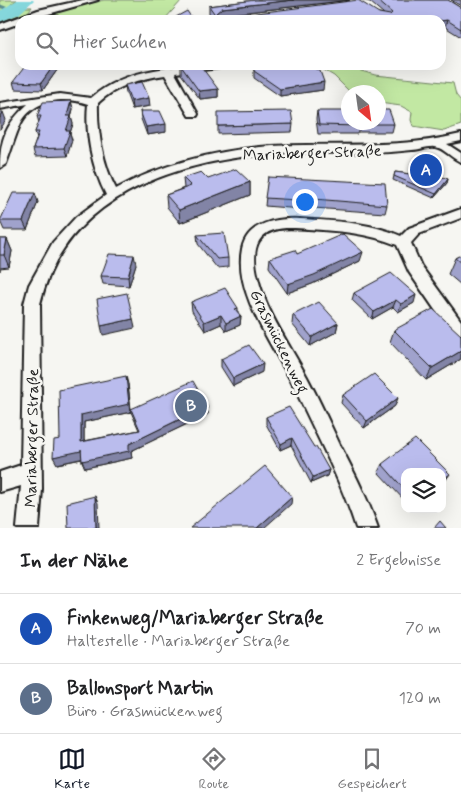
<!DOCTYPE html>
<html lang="de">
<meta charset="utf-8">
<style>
body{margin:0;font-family:Mynerve,sans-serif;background:#f2f2f2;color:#202124}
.controls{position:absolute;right:15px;bottom:15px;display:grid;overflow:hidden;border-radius:10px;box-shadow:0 5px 20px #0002}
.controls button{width:45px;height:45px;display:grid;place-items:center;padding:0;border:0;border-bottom:1px solid #e0e0e0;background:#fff;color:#202124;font:25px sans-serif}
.compass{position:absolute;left:341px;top:85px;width:45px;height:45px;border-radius:50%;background:#fff;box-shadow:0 5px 20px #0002;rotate:151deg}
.you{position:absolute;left:304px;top:201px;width:18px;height:18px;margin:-12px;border:4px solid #fff;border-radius:50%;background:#1a73e8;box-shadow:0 0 0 8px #1a73e833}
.badge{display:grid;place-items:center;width:32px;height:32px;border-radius:50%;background:#111827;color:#fff;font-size:16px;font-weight:700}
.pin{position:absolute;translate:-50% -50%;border:2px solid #fff;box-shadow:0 1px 5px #0006}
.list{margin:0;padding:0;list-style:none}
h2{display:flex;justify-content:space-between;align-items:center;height:65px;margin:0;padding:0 20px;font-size:21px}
h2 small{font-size:16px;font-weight:400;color:#757577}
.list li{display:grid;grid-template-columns:32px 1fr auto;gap:15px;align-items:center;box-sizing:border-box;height:70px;padding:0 20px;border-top:1px solid #e0e0e0}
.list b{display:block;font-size:19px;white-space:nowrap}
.list p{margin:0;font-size:16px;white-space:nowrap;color:#757577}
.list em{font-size:16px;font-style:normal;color:#757577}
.icon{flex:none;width:28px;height:28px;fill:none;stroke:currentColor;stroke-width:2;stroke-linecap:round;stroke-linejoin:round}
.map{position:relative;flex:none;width:461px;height:528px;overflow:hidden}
.search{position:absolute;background:#fff;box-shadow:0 5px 20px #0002;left:15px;right:15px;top:15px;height:55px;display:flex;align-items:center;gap:12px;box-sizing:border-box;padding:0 18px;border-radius:15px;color:#757577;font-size:19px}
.sheet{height:205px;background:#fff}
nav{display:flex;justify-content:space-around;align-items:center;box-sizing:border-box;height:70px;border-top:1px solid #e0e0e0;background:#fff;font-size:14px;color:#757577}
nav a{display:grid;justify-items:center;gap:2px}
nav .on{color:#111827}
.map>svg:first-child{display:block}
.green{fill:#c2e8a3;stroke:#6f8260}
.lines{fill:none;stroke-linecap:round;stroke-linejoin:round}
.stream{stroke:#5b8c8f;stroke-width:3}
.river{fill:#85d7dc;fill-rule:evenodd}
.street-casing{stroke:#1c1c1c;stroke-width:4}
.street{fill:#f6f6f2;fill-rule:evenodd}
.wall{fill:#a0a2cc;stroke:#1c1c1c;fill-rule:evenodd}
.shaded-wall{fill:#8284a6;stroke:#1c1c1c}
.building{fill:#babced;stroke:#1c1c1c}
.labels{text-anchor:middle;stroke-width:5;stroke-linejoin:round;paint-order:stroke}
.street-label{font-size:16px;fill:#1c1c1c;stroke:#f6f6f2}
</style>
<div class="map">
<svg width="461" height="528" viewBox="0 0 461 528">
<rect width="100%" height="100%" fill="#f6f6f2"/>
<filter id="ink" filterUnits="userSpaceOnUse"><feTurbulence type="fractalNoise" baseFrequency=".02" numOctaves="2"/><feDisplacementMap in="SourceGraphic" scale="10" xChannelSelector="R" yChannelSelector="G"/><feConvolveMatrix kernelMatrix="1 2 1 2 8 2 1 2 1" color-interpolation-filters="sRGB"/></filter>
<g filter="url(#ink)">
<path class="green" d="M 0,0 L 17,0 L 11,4 L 8,12 L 25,7 L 32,7 L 28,12 L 0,22 Z
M 104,0 L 182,0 L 164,20 L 24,20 L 61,9 Z
M 341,65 L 375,75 L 453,83 L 456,95 L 461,101 L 461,125 L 444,131 L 413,126 L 411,120 L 412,112 L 401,106 L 379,103 L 378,92 L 350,92 L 334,76 L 317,66 Z"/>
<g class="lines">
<path class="stream" d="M 0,6 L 13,11"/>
<path class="river" d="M 17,0 L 34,0 L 19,14 L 0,22 L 0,11 Z"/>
<g class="street-casing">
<path id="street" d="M 83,0 L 98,0 L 27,20 L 20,20 L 20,23 L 0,30 L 0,24 L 38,10 Z
M 225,65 L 220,68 L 175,73 L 198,114 L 197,116 L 189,116 L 165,75 C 140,79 118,85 98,103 C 97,131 103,165 116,189 C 164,163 218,150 272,146 C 339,142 394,150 461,134 L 461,141 L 447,144 L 461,153 L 461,162 C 452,159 444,148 435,147 C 428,146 419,150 412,150 C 396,152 379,153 363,153 C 333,153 302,151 272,154 C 197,159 109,183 64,248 C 52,265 45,284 40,304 L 42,489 L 39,528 L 17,528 L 21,486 L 0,492 L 0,472 L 21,465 L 24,304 L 29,285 L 53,242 L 76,217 L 106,195 C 92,168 85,134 88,104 C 64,96 34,99 21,123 C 15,136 11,151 6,164 L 0,168 C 0,139 6,124 28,104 L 0,109 L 0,103 L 60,94 L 91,98 C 126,67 180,65 225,65 Z
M 461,209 L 461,218 L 419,234 L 411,243 L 421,266 L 461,321 L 461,341 L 455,339 L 409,272 L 397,245 C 368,233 339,231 308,229 C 292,228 269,225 259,241 C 253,251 255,267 258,278 C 267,314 290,345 307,377 C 319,399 329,422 340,445 C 354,472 368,499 378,528 L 356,528 C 341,481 316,434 295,389 C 276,349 233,294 242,249 C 247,222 278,218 300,219 C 335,221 369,222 401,236 L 409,228 Z"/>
</g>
<use href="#street" class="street"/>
</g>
<path class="wall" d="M 255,0 L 350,0 L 223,15 L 379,13 L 384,14 L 370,2 L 362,0 L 448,0 L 461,8 L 461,37 L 445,27 L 441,20 L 214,20 L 209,13 L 209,6 Z
M 451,0 L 461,0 L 461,6 Z
M 254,65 L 323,90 L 280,96 L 254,78 Z
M 60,66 L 43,90 L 15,89 L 13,82 Z
M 181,66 L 218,89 L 218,97 L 200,99 L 181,74 Z
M 125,85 L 150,106 L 132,109 L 126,93 Z
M 71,101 L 73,109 L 71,117 L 73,124 L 70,133 L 72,140 L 67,156 L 35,157 L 33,149 L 37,138 L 35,132 L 39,123 L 37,116 Z
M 140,111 L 166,132 L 147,135 L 141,119 Z
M 317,111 L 394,124 L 392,132 L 358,132 L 357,134 L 318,134 L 316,119 Z
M 293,124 L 292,132 L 218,134 L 218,126 Z
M 395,172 L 448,179 L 447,183 L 434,198 L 393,180 Z
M 268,177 L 387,205 L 385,213 L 313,208 L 313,210 L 265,206 Z
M 183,178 L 250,182 L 250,195 L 180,223 L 167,207 L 166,195 L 184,188 Z
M 38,202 L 27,230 L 4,230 L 0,221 Z
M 197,235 L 228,258 L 228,267 L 217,268 L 198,244 Z
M 0,239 L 7,239 L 12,251 L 9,267 L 0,268 L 0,271 Z
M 297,254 L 360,261 L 312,284 L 287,293 L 269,267 L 270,258 Z
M 461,255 L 461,285 L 448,274 L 455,258 Z
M 136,264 L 129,286 L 103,284 L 101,276 Z
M 354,293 L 414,303 L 398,312 L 393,307 L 372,319 L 352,300 Z
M 191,302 L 238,308 L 238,313 L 241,316 L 240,325 L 226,331 L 221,324 L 205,331 L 192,311 Z
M 293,315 L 338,323 L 336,332 L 310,346 L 292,324 Z
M 394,330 L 461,335 L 461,359 L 426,380 L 390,342 Z
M 221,359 L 262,372 L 233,386 L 221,367 Z
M 128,384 L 131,409 L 207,406 L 208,414 L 131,451 L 132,458 L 85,468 L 82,461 L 82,459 L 57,464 L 60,439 ZM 131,412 L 139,430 L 84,441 L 84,422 Z
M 343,395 L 395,406 L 364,428 L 341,403 Z
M 266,417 L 314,447 L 329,470 L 327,476 L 311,483 L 291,445 L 280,450 L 266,424 Z
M 382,464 L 445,481 L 405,472 L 405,501 L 378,472 Z"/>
<path class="shaded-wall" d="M 294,0 L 350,0 L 222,15 L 218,19 L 216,13 L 222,8 Z
M 447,20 L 445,27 L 441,27 L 441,21 Z
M 54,65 L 60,65 L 60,66 L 43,90 L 41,83 Z
M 324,82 L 323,90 L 280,96 L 280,89 Z
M 218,89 L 218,97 L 200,99 L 199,91 Z
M 149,98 L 150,106 L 132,109 L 131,101 Z
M 71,101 L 73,109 L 71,117 L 73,124 L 70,133 L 72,140 L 67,156 L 64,148 L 67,116 Z
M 3,112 L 6,120 L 0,130 L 0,118 Z
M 166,124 L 166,132 L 147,135 L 146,127 Z
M 448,179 L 447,183 L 434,198 L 436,194 Z
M 250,182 L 250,195 L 180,223 L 179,210 Z
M 35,193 L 38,202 L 27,230 L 23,221 Z
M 7,239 L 12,251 L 9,267 L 4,255 Z
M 363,252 L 360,261 L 312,284 L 287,293 L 288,284 Z
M 134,255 L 136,264 L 129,286 L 128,277 Z
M 416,295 L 414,303 L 398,312 L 401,304 Z
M 396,300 L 393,307 L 372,319 L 374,312 Z
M 221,315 L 221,324 L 205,331 L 204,322 Z
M 241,316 L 240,325 L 226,331 L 226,323 Z
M 133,319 L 135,328 L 103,335 L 101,326 Z
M 338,323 L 336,332 L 310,346 L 312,337 Z
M 461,351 L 461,359 L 426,380 L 432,368 Z
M 263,364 L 262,372 L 233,386 L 233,378 Z
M 126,376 L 128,384 L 131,412 L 84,422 L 84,449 L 81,442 L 81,415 Z
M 398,398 L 395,406 L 364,428 L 367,421 Z
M 207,406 L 208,414 L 131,451 L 132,458 L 85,468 L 82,461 L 129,444 Z
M 292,438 L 291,445 L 280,450 L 281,444 Z
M 81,449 L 85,458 L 57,464 L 53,457 Z
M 329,470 L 327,476 L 311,483 L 313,477 Z
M 450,474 L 445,481 L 442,483 L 442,480 Z
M 95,496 L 98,503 L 99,528 L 96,528 Z
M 292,497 L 291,504 L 264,528 L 257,528 Z"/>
<path class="building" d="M 255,0 L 294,0 L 222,8 L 216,13 L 218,15 L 242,15 L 358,0 L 379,13 L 390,15 L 392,13 L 377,0 L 448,0 L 461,8 L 461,29 L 447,20 L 441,21 L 441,20 L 219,20 L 209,6 Z
M 187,11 L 193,20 L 177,20 L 176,17 Z
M 26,65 L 54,65 L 41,83 L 13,82 Z
M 194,65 L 200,65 L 218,89 L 199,91 L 181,66 Z
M 254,65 L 310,65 L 320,71 L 324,82 L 280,89 L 254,71 Z
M 142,82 L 149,98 L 131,101 L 125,85 Z
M 71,101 L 67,116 L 71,116 L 66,131 L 70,131 L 64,148 L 33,149 L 39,132 L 35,132 L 41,116 L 37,116 L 43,102 Z
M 378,110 L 389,110 L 394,124 L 358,124 L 359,126 L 319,125 L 317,111 L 348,111 L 348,122 L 378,122 Z
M 140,111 L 160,111 L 166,124 L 146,127 Z
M 291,111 L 293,124 L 218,126 L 218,112 Z
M 0,112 L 3,112 L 0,118 Z
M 236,169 L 250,182 L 179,210 L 166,195 L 191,186 L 183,178 L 201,172 L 208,179 Z
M 395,172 L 432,177 L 435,174 L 448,179 L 436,194 L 394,176 Z
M 268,177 L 385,183 L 387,205 L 314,199 L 314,201 L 265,198 Z
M 13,193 L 35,193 L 23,221 L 0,221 Z
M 224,233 L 228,258 L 217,259 L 197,235 Z
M 343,234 L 363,252 L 314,275 L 288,284 L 270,258 L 295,250 L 297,254 Z
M 0,239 L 7,239 L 4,255 L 0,255 Z
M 109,254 L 134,255 L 128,277 L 101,276 Z
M 461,255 L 461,263 L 455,258 Z
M 391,273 L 416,295 L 401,304 L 396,300 L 374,312 L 354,293 Z
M 225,288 L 238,308 L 235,309 L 241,316 L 226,323 L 221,315 L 204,322 L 191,302 Z
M 127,293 L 133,319 L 101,326 L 97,299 Z
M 319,302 L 338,323 L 312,337 L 293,315 Z
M 433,309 L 461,335 L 461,351 L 432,368 L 394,330 Z
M 249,345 L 263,364 L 233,378 L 221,359 Z
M 374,374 L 398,398 L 367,421 L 343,395 Z
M 126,376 L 129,404 L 81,415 L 81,442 L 140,430 L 131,409 L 193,381 L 207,406 L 129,444 L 129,451 L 82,461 L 81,449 L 81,451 L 53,457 L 54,440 L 60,439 L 59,390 Z
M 289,407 L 314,447 L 316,447 L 329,470 L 313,477 L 292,438 L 281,444 L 266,417 Z
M 415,439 L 450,474 L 442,480 L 442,472 L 405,472 L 405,490 L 382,464 Z
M 265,466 L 292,497 L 257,528 L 190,528 Z
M 95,496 L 96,528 L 68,528 L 67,503 Z
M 440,521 L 446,528 L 434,528 Z"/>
</g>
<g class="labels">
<g class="street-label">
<text transform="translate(312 152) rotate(-2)" y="6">Mariaberger Straße</text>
<text transform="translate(280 341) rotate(64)" y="6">Grasmückenweg</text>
<text transform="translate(31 438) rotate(-89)" y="6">Mariaberger Straße</text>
</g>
</g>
</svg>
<div class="controls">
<button><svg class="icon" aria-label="layers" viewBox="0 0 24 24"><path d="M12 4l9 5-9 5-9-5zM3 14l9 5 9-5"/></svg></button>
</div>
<svg class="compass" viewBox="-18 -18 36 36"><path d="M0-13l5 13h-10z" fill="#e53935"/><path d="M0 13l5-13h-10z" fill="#757577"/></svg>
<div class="you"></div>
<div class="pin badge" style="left:426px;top:170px;background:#1a4fb4">A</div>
<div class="pin badge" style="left:191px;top:406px;background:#5c6f8a">B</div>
<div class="search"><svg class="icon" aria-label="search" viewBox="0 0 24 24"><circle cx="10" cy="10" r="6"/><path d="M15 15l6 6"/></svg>Hier suchen</div>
</div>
<section class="sheet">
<h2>In der Nähe<small>2 Ergebnisse</small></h2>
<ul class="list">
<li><span class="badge" style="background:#1a4fb4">A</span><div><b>Finkenweg/Mariaberger Straße</b><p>Haltestelle · Mariaberger Straße</p></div><em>70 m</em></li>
<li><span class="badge" style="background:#5c6f8a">B</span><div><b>Ballonsport Martin</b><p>Büro · Grasmückenweg</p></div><em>120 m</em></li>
</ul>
</section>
<nav>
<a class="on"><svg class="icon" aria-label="map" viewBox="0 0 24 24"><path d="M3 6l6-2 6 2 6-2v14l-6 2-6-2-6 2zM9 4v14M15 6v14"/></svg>Karte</a>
<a><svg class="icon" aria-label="directions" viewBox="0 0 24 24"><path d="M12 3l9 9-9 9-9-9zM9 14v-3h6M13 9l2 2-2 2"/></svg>Route</a>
<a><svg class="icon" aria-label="saved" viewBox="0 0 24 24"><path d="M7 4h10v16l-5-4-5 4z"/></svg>Gespeichert</a>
</nav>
